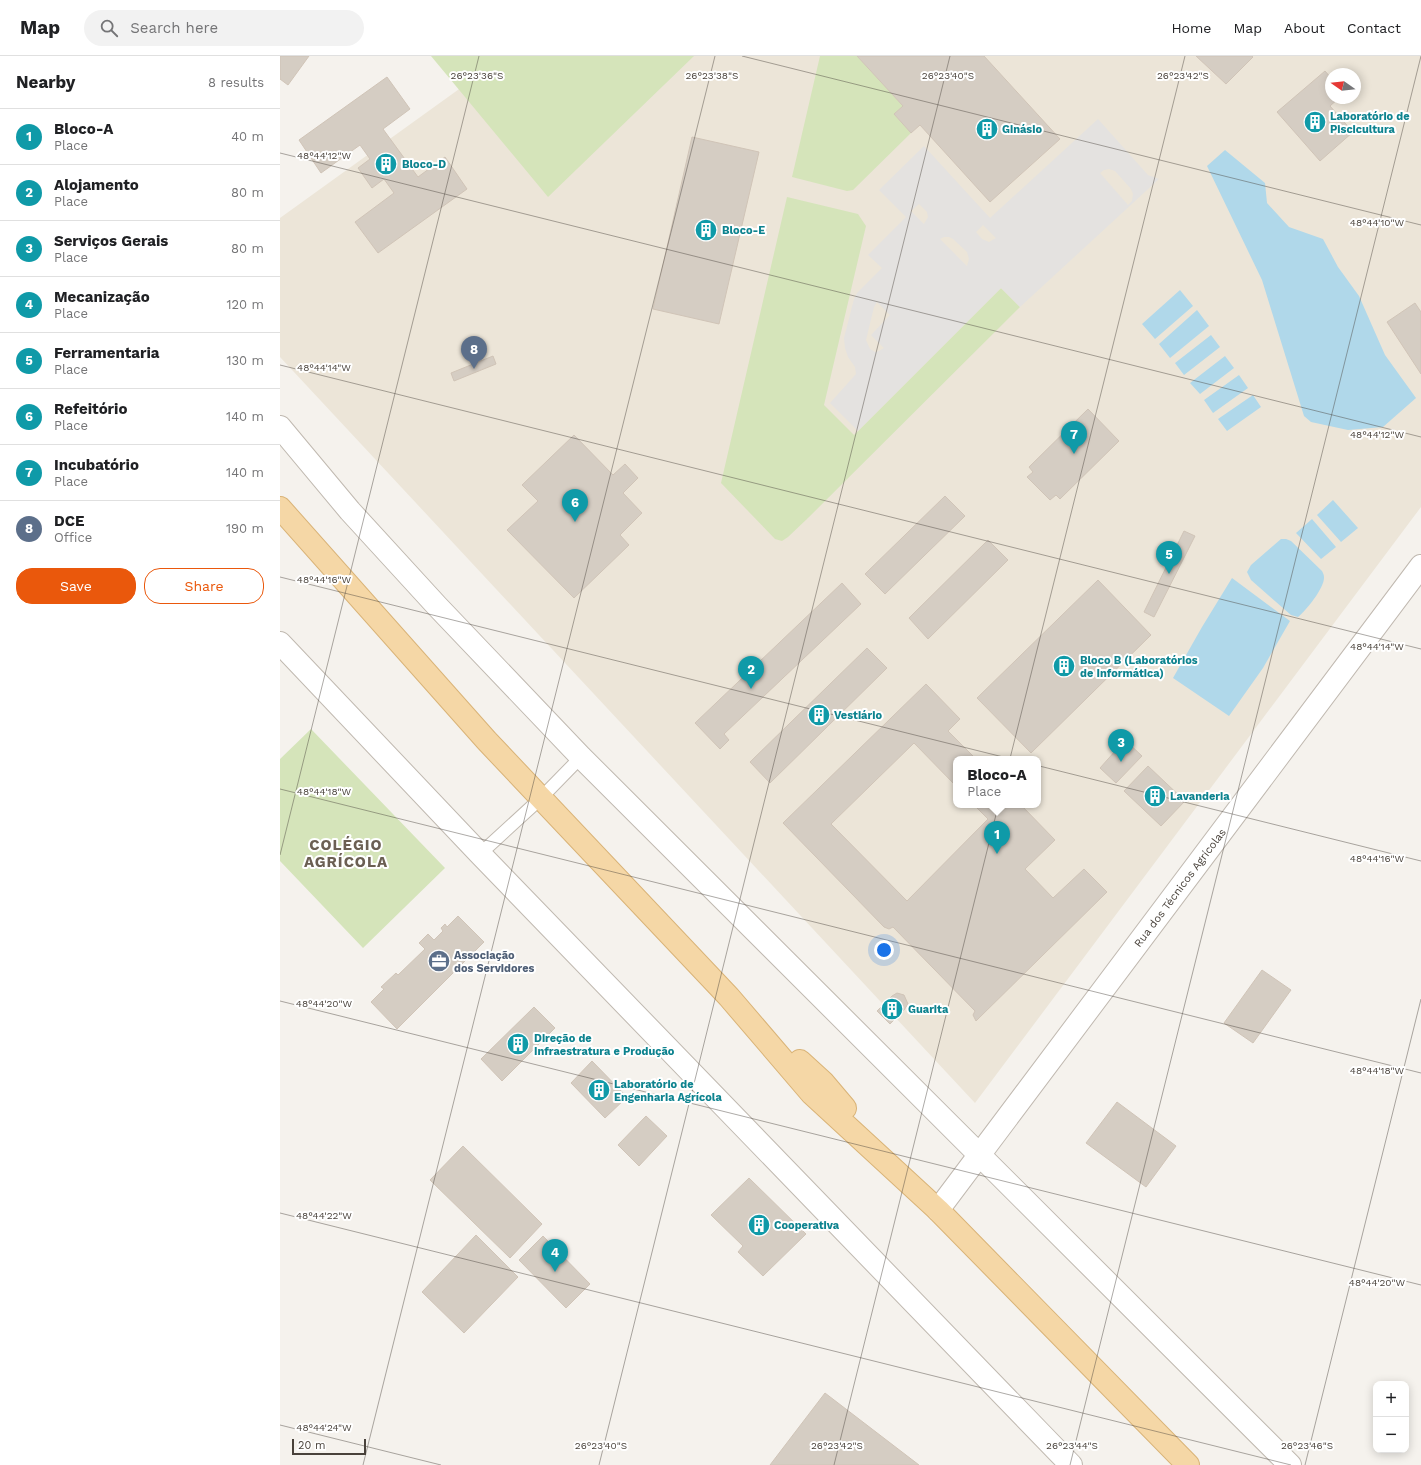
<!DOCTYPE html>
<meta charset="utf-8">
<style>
body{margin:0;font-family:"Work Sans",sans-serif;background:#f2f2f2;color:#202124}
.controls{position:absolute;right:12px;bottom:12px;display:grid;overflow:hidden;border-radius:8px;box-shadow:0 2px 10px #0003}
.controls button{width:36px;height:36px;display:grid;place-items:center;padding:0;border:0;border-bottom:1px solid #e0e0e0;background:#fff;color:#202124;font:20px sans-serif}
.compass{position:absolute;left:1045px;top:12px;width:36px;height:36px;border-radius:50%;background:#fff;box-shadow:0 2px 10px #0003;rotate:284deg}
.scale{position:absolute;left:12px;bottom:10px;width:74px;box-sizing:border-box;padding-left:4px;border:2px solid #49423b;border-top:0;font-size:11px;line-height:14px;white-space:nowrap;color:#49423b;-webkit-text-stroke:3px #fff;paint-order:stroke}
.you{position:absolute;left:604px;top:894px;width:14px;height:14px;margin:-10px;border:3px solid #fff;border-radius:50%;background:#1a73e8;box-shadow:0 0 0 6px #1a73e833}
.badge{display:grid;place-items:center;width:26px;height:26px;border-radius:50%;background:#ea580c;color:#fff;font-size:13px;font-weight:700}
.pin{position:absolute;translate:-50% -33px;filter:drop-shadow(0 1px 2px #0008)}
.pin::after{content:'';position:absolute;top:21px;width:14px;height:12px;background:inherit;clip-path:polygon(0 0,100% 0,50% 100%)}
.popup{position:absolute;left:673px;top:700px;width:88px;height:52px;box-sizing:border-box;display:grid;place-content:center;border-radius:8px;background:#fff;filter:drop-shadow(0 1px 3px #0005);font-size:13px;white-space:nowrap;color:#757577}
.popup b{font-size:15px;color:#202124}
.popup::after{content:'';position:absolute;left:50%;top:100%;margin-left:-8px;border:8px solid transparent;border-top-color:#fff}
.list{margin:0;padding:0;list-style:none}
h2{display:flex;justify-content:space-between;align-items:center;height:52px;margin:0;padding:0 16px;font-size:17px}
h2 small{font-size:13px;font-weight:400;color:#757577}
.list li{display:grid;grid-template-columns:26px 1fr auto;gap:12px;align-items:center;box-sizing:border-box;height:56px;padding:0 16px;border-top:1px solid #e0e0e0}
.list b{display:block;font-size:15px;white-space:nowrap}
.list p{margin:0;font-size:13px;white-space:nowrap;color:#757577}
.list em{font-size:13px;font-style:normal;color:#757577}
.actions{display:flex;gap:8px;padding:12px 16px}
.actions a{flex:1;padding:9px 0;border:1px solid #ea580c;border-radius:16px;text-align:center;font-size:14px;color:#ea580c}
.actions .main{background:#ea580c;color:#fff}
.icon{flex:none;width:22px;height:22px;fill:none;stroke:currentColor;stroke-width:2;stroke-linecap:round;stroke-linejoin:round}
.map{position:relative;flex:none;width:1141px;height:1409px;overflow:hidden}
header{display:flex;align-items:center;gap:24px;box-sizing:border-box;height:56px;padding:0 20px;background:#fff;border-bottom:1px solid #e0e0e0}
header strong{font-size:19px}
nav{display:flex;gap:22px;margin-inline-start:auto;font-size:14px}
.search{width:280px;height:36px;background:#f2f2f2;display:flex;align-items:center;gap:10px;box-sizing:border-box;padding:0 14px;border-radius:22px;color:#757577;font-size:15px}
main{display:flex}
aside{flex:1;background:#fff}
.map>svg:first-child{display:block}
.education{fill:#ece5d8;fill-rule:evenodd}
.green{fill:#d5e4ba}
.parking{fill:#e4e2e0;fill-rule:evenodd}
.water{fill:#b0d8ea}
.building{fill:#d5cdc3;stroke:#d0c4b7}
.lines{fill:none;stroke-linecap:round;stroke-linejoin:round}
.service-casing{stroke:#c0b9b0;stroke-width:14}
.minor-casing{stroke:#c0b9b0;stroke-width:24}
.primary-casing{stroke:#d9b377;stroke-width:24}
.service{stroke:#fff;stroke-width:12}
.minor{stroke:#fff;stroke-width:22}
.primary{stroke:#f5d7a6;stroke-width:22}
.ticks{fill:none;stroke:#49423b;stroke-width:1;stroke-opacity:0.45}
.labels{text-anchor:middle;stroke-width:4;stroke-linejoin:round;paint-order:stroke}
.culture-label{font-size:11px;font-weight:bold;fill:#0d838f;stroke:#fff;text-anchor:start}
.street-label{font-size:11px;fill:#49423b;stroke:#fff}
.service-label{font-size:11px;font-weight:bold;fill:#4e5e75;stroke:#fff;text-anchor:start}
.district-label{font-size:15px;font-weight:bold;letter-spacing:1px;fill:#6b5f53;stroke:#fff}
.ticks-label{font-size:10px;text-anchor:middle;fill:#49423b;stroke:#fff;stroke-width:4;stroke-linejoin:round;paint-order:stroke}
</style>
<header>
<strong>Map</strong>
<div class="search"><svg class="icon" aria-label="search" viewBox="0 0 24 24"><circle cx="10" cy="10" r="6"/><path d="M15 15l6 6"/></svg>Search here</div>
<nav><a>Home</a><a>Map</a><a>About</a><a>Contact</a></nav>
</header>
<main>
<aside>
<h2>Nearby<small>8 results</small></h2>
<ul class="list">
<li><span class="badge" style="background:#0f9aa8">1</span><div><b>Bloco-A</b><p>Place</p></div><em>40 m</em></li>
<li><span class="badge" style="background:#0f9aa8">2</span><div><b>Alojamento</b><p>Place</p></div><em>80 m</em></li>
<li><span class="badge" style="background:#0f9aa8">3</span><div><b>Serviços Gerais</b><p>Place</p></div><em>80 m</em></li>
<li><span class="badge" style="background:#0f9aa8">4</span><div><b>Mecanização</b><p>Place</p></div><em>120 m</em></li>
<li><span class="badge" style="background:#0f9aa8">5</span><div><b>Ferramentaria</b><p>Place</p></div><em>130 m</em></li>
<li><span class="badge" style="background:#0f9aa8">6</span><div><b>Refeitório</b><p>Place</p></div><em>140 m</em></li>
<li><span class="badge" style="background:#0f9aa8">7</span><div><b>Incubatório</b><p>Place</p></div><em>140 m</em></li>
<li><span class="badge" style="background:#5c6f8a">8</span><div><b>DCE</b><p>Office</p></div><em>190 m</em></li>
</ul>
<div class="actions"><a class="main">Save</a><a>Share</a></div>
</aside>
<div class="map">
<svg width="1141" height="1409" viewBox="0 0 1141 1409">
<rect width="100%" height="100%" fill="#f5f2ed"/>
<path class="education" d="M 225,0 L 1141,0 L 1141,451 L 695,1047 L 0,301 L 0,162 ZM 1051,18 L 1075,18 L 1075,42 L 1051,42 ZM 676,703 L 758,703 L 758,749 L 676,749 Z"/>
<path class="green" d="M 151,0 L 414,0 L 268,141 Z
M 540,0 L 577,0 L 623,50 L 614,58 L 631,77 L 573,134 L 567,135 L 512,121 Z
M 507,141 L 578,158 L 586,170 L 544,349 L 574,379 L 721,232 L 740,251 L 527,463 L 508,481 L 502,485 L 495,483 L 441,427 Z
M 31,673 L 165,812 L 83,892 L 0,805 L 0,703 Z"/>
<path class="parking" d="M 818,63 L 868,119 L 879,123 L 740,251 L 721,232 L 578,375 L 550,347 L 576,318 L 575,311 L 568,301 L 565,292 L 564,282 L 574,243 L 577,237 L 602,212 L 588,199 L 626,161 L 599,134 L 644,90 L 710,162 ZM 829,113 L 835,115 L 851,133 L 853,138 L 852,145 L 848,149 L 820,117 L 824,114 ZM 639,148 L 647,156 L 648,161 L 644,168 L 631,155 ZM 703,169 L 716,182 L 709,186 L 702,183 L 696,176 ZM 664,181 L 669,181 L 673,183 L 687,196 L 689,203 L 687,210 L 660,183 ZM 597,246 L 610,259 L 591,279 L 604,292 L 599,295 L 595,296 L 590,293 L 586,284 L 594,251 Z"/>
<path class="water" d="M 945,94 L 985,127 L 987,147 L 1009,171 L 1043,183 L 1058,211 L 1079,240 L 1105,299 L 1136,342 L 1103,371 L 1068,374 L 1031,366 L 1024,360 L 982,224 L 927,110 Z
M 900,234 L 913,250 L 875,283 L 862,268 Z
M 917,254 L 929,270 L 890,302 L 879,288 Z
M 931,279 L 940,291 L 904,319 L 895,307 Z
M 945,300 L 954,312 L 920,338 L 910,327 Z
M 959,319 L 968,332 L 933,357 L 924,344 Z
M 973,339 L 981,351 L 947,375 L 938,363 Z
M 1053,444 L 1078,472 L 1061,486 L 1037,459 Z
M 1032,463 L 1056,491 L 1041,503 L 1016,477 Z
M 1001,483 L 1006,483 L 1011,485 L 1042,515 C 1043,517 1044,519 1044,521 C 1045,531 1026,555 1018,561 L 1011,559 L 971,524 L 967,516 L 971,509 Z
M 952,522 L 1010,565 L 983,612 L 949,660 L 893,622 L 922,571 Z"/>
<path class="building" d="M 0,0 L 29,0 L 8,29 L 0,23 Z
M 577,0 L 704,0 L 780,83 L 710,146 L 640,69 L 631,77 L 614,58 L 623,50 Z
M 916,0 L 972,0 L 973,1 L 946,28 Z
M 1045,15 L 1051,22 L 1051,42 L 1059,42 L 1050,50 L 1073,76 L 1040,105 L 997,56 Z
M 107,21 L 130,53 L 103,73 L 138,121 L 165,101 L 187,133 L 98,197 L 75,166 L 114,137 L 104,123 L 92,132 L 78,112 L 90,103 L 80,89 L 41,117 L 19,84 Z
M 412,81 L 479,96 L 439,268 L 373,253 Z
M 1135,247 L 1141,256 L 1141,318 L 1107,266 Z
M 213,300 L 216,308 L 174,325 L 171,317 Z
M 808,353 L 839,385 L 780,443 L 776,439 L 770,444 L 747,421 L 753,416 L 749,411 Z
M 294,379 L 333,419 L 345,408 L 358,422 L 343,437 L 362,457 L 340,479 L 349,489 L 294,542 L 227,474 L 258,445 L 242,429 Z
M 665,440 L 685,460 L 605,538 L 585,518 Z
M 904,475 L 915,480 L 874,561 L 864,556 Z
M 708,484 L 728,504 L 648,583 L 629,562 Z
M 818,524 L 871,579 L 751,697 L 697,642 Z
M 562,527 L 581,548 L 444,678 L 449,684 L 440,693 L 415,667 Z
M 587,592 L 607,612 L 490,727 L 470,706 Z
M 646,628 L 680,663 L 668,675 L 696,703 L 676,703 L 676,730 L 634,687 L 551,768 L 627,845 L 708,763 L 694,749 L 741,749 L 775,784 L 745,813 L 773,842 L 804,813 L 827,836 L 696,965 L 693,959 L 695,955 L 613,871 L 609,873 L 604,871 L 503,767 Z
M 845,684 L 862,700 L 836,727 L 820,712 Z
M 868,710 L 905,745 L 881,770 L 844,735 Z
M 178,860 L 204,886 L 117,973 L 91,946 L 104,933 L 101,931 L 116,917 L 118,919 L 145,893 L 139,887 L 148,878 L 154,884 L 163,875 L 161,872 L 165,868 L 167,871 Z
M 982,914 L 1011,934 L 973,987 L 944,967 Z
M 617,937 L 624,939 L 628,948 L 624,954 L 610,968 L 597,955 L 612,940 Z
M 254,951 L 275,972 L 222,1025 L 201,1003 Z
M 312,1005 L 347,1041 L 325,1062 L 291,1027 Z
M 837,1046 L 896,1090 L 866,1131 L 806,1087 Z
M 366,1060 L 387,1080 L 359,1110 L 338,1089 Z
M 183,1090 L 262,1168 L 230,1202 L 150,1124 Z
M 469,1122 L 526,1178 L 483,1220 L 458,1196 L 463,1190 L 431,1159 Z
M 196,1179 L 238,1221 L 184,1277 L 142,1236 Z
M 263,1180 L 310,1228 L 286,1252 L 239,1204 Z
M 545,1337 L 639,1409 L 490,1409 Z"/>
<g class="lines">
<g class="service-casing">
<path id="service" d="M 200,798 L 260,743 L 301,701"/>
</g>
<g class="minor-casing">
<g id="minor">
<path d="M 0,371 L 70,455 L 157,550 L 301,701 L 1010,1409"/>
<path d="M 0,587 L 200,798 L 791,1409"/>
<path id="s1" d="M 658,1154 L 1141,510"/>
</g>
</g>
<g class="primary-casing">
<path id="primary" d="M 0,452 L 207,685 L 449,941 L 532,1038 L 658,1154 L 908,1409
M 520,1005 L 543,1026 L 565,1052"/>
</g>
<use href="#service" class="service"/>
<use href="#minor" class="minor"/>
<use href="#primary" class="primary"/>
</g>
<path class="ticks" d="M 462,0 L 1141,169M 0,97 L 1141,381M 0,309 L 1141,593M 0,521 L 1141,805M 0,733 L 1141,1017M 0,799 L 199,0M 0,945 L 1141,1229M 0,1157 L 1011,1409M 0,1369 L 161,1409M 83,1409 L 435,0M 319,1409 L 670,0M 554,1409 L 905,0M 790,1409 L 1141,0M 1025,1409 L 1141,943"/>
<defs>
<g id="building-disc" transform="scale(1.15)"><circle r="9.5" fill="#0f9aa8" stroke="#fff"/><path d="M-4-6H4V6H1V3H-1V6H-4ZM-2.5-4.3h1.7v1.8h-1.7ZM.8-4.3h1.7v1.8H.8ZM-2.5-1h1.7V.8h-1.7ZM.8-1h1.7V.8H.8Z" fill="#fff"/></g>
<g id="office-disc" transform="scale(1.15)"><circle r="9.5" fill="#5c6f8a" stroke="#fff"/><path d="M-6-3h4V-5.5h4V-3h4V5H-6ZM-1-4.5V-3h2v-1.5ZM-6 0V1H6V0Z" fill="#fff"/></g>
</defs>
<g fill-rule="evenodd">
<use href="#building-disc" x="1035" y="66"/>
<use href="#building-disc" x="707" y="73"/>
<use href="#building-disc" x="106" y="108"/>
<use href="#building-disc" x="426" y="174"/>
<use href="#building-disc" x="784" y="610"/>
<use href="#building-disc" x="539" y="659"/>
<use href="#building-disc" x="875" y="740"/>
<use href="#office-disc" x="159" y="905"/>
<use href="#building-disc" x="612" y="953"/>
<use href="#building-disc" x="238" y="988"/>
<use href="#building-disc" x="319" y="1034"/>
<use href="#building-disc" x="479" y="1169"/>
</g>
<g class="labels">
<g class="culture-label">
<text x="1050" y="64">Laboratório de<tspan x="1050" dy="13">Piscicultura</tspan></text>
<text x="722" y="77">Ginásio</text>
<text x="122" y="112">Bloco-D</text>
<text x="442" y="178">Bloco-E</text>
<text x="800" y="608">Bloco B (Laboratórios<tspan x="800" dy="13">de Informática)</tspan></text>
<text x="554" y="663">Vestiário</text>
<text x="890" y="744">Lavanderia</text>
<text x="628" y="957">Guarita</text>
<text x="254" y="986">Direção de<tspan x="254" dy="13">Infraestratura e Produção</tspan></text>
<text x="334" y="1032">Laboratório de<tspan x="334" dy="13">Engenharia Agrícola</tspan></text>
<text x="494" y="1173">Cooperativa</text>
</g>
<g class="street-label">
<text dy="4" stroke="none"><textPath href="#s1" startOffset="403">Rua dos Técnicos Agrícolas</textPath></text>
</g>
<g class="service-label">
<text x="174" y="903">Associação<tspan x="174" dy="13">dos Servidores</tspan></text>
</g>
<g class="district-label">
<text x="66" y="794">COLÉGIO<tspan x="66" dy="17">AGRÍCOLA</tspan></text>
</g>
</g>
<g class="ticks-label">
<text x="197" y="23">26°23'36"S</text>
<text x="432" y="23">26°23'38"S</text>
<text x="668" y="23">26°23'40"S</text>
<text x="903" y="23">26°23'42"S</text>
<text x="44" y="103">48°44'12"W</text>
<text x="1097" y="170">48°44'10"W</text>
<text x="44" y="315">48°44'14"W</text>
<text x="1097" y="382">48°44'12"W</text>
<text x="44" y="527">48°44'16"W</text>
<text x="1097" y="594">48°44'14"W</text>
<text x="44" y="739">48°44'18"W</text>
<text x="1097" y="806">48°44'16"W</text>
<text x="44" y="951">48°44'20"W</text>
<text x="1097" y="1018">48°44'18"W</text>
<text x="44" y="1163">48°44'22"W</text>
<text x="1097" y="1230">48°44'20"W</text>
<text x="44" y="1375">48°44'24"W</text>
<text x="321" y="1393">26°23'40"S</text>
<text x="557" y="1393">26°23'42"S</text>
<text x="792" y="1393">26°23'44"S</text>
<text x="1027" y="1393">26°23'46"S</text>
</g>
</svg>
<div class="controls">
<button>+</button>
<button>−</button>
</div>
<svg class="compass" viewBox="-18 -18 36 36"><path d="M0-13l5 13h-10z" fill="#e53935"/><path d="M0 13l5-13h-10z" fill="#757577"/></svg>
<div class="scale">20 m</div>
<div class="you"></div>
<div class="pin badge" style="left:717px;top:798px;background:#0f9aa8">1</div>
<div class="popup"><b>Bloco-A</b>Place</div>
<div class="pin badge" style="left:471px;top:633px;background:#0f9aa8">2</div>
<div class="pin badge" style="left:841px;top:706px;background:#0f9aa8">3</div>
<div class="pin badge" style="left:275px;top:1216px;background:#0f9aa8">4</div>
<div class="pin badge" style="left:889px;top:518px;background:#0f9aa8">5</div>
<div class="pin badge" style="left:295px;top:466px;background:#0f9aa8">6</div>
<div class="pin badge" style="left:794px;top:398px;background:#0f9aa8">7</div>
<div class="pin badge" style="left:194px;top:313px;background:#5c6f8a">8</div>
</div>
</main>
